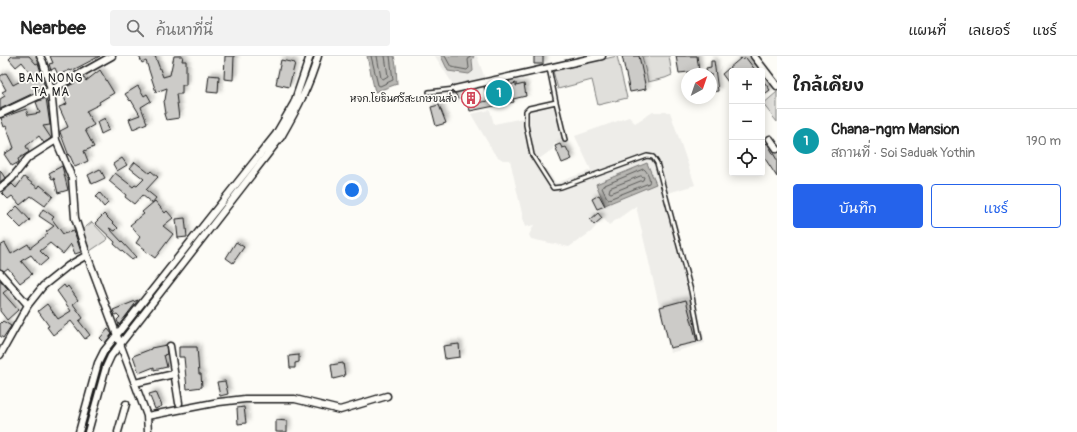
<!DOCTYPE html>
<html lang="th">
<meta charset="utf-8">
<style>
body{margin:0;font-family:Pangolin,"Playpen Sans Thai",sans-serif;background:#f2f2f2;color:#222}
.controls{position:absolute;right:12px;top:12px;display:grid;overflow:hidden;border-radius:4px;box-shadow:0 2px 10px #0003}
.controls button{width:36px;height:36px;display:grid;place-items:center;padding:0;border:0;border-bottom:1px solid #e0e0e0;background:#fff;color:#222;font:20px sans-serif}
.compass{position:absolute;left:681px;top:12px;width:36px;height:36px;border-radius:50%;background:#fff;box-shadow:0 2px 10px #0003;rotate:40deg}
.you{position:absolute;left:352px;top:134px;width:14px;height:14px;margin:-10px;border:3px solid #fff;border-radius:50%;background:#1a73e8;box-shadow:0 0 0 6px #1a73e833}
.badge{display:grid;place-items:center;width:26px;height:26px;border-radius:50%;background:#2563eb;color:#fff;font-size:13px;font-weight:700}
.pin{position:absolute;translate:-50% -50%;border:2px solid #fff;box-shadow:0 1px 4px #0006}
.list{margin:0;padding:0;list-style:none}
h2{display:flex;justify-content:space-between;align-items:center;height:52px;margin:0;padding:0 16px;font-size:17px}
h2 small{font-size:13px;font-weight:400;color:#767676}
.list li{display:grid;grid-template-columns:26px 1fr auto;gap:12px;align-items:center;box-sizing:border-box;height:64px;padding:0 16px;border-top:1px solid #e0e0e0}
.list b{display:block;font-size:15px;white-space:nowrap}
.list p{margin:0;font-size:13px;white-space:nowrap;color:#767676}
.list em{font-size:13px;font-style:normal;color:#767676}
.actions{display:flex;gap:8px;padding:12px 16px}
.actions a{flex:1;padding:9px 0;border:1px solid #2563eb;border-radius:4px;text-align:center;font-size:14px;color:#2563eb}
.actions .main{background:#2563eb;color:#fff}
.icon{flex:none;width:22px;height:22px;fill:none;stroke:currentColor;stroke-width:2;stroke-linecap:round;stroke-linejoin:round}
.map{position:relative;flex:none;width:777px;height:376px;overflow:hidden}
header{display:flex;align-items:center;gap:24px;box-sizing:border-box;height:56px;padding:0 20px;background:#fff;border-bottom:1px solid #e0e0e0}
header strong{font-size:19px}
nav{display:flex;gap:22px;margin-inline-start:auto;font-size:14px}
.search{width:280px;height:36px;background:#f2f2f2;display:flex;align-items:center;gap:10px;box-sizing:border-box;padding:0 14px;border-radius:4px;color:#767676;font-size:15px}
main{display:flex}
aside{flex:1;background:#fff}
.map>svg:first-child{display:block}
.built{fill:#eeede9}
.green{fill:#e0dfdb;stroke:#7e7e7c}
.water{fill:#b7b6b2;stroke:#797876}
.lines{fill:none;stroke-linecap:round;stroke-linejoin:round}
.shore{stroke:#5a5a58;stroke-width:1}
.stream{stroke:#797876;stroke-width:2}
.building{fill:#cccbc8;stroke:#1c1c1c;filter:url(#shadow)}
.lane-casing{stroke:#1c1c1c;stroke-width:6}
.street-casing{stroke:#1c1c1c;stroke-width:9}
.lane{stroke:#fdfcf7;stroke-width:3}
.street{stroke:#fdfcf7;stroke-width:6}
.labels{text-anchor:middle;stroke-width:3.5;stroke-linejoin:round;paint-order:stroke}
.poi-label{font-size:10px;fill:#1c1c1c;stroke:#fdfcf7;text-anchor:end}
.quarter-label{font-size:12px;letter-spacing:1px;fill:#1c1c1c;stroke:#fdfcf7}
</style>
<header>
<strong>Nearbee</strong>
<div class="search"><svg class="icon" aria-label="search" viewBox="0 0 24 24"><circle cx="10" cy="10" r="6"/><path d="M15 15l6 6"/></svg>ค้นหาที่นี่</div>
<nav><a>แผนที่</a><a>เลเยอร์</a><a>แชร์</a></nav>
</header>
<main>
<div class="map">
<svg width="777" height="376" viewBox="0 0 777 376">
<defs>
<filter id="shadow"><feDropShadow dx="3" dy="-3" stdDeviation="2" flood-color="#0004"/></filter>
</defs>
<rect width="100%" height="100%" fill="#fdfcf7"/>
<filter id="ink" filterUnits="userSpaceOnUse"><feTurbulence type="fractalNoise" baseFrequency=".025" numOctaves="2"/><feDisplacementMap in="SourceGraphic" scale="8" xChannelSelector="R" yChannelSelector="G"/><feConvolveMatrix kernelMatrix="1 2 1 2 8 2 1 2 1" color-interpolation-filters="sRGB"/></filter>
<g filter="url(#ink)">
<path class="built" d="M 435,0 L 477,0 L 485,23 L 454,30 Z
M 556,50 L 563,83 L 554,88 L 553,93 L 539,103 L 556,127 L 591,114 L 575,80 L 629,61 L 635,67 L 653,56 L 670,56 L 695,129 L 668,137 L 688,212 L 705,287 L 670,297 L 636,150 L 609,169 L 604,163 L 599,167 L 591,176 L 569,191 L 531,183 L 529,179 L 534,169 L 525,171 L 510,104 L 503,104 L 498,101 L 494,97 L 471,58 L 490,54 L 494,68 L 528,61 L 531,54 Z"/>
<path class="green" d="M 617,0 L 627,42 L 598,49 L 592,24 L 558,33 L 553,15 Z
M 642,0 L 669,0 L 672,19 L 665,22 L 648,26 Z
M 777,36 L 777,66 L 763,48 Z
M 92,166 L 108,183 L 90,195 L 82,174 Z"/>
<path class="water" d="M 367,0 L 394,0 L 396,9 L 397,28 L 375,36 Z
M 441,0 L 474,0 L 472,4 L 473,15 L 469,18 L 448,15 Z
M 647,107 L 656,128 L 605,149 L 596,128 Z"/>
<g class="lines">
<path class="shore" d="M 371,0 L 378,29 L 380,30 L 393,24 L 390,0
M 377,0 L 381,22 L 383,23 L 388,20 L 385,0
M 445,0 L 451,11 L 467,14 L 469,12 L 468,4 L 470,0
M 644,113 C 647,115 651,123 649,127 L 609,143 L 607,142 L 602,132 L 603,130 Z
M 641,120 L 644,121 L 643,124 L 611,137 L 609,136 L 610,132 Z"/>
<path class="stream" d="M 302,35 L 314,0
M 120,282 L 260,103
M 83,376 L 102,309 L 117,285"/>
</g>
<path class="building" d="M 12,0 L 29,0 L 36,8 L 38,7 L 41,16 L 39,17 L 45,30 L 35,34 L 36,36 L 0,53 L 0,43 L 5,40 L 2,36 L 6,34 L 0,23 L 0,20 L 6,17 L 13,29 L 32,19 L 22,6 L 16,11 L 9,3 Z
M 50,0 L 100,0 L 71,15 L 70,14 L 58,19 L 55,12 L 51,14 L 49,8 L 53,7 Z
M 139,0 L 155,0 L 163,21 L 170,19 L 174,0 L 183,0 L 182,5 L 186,5 L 186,29 L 182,29 L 182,38 L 176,38 L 179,62 L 166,64 L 164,58 L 166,58 L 164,45 L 165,44 L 167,32 L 156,36 L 146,5 L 142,7 Z
M 225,0 L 234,0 L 233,24 L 224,23 Z
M 534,0 L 543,0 L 543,8 L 534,8 Z
M 622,0 L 639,0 L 646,33 L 630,36 Z
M 676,0 L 697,0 L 699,15 L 679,17 Z
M 741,2 L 743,4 L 746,2 L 756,15 L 732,15 L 732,23 L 728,26 L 722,18 Z
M 281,4 L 295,7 L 289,31 L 276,28 Z
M 711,5 L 714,5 L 718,35 L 711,36 L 711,18 L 707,18 L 706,12 L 711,11 Z
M 100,14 L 114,37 L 99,46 L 100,48 L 86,55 L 94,69 L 85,74 L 94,91 L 84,95 L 88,105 L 75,111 L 70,100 L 69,100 L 60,76 L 60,75 L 68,71 L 59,51 L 67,48 L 61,34 L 84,22 L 86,25 Z
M 209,19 L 219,20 L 218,37 L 207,36 Z
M 762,23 L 770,34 L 762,40 Z
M 509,25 L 510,29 L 516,27 L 516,30 L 524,28 L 526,40 L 513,43 L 514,46 L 470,55 L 466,37 L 474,36 L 476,47 L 488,45 L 484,31 Z
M 138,30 L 144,40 L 147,38 L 151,45 L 141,51 L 147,67 L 133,73 L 129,63 L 140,59 L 131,44 L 130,45 L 125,38 Z
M 453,37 L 455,37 L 458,43 L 450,47 L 447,40 Z
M 46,42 L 50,69 L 43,70 L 51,82 L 44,87 L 39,80 L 26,90 L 29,96 L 18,103 L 19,106 L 12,110 L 4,98 L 14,92 L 6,70 L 4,71 L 1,62 L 26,53 L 28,59 L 40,57 L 36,46 Z
M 439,49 L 446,67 L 436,70 L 431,51 Z
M 105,62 L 109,74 L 101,78 L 97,66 Z
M 767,87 L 777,104 L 777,121 L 762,98 L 762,90 Z
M 560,88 L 562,92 L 566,91 L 572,103 L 562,107 L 555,90 Z
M 122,102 L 127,109 L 117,115 L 113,108 Z
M 135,106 L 149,117 L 151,115 L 158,121 L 146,134 L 156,142 L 152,147 L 142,139 L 134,148 L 125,141 L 126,139 L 109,125 L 115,117 L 133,131 L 135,129 L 137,130 L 144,123 L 130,112 Z
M 62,110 L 68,134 L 58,137 L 54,122 L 52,123 L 49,117 Z
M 100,113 L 105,122 L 92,128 L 88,119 Z
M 0,114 L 5,122 L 0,126 Z
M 24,121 L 38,132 L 40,129 L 53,140 L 45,150 L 31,140 L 20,149 L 12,140 L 8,143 L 2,137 L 12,128 L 16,132 Z
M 100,137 L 108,147 L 104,151 L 96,141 Z
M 599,139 L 605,150 L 597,153 L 592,143 Z
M 155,145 L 165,157 L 167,155 L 173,162 L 163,170 L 173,178 L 155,202 L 144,194 L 145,193 L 136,187 L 140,181 L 130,169 L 144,158 L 142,156 Z
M 17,150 L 30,164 L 21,172 L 8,159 Z
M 43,153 L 54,161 L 52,163 L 63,178 L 74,175 L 81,196 L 75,198 L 71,188 L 63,198 L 50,187 L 40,195 L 48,203 L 40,210 L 31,199 L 21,205 L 32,218 L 20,227 L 8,212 L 4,215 L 0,213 L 0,190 L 5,187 L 11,198 L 28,188 L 30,192 L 48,178 L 46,176 L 54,170 L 39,160 Z
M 598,157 L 602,162 L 594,169 L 590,164 Z
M 104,158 L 118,172 L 115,175 L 109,172 L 136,201 L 132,204 L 114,188 L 115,186 L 95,167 Z
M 185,162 L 187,181 L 178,182 L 176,163 Z
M 236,186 L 244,191 L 233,207 L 226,202 Z
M 0,224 L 8,233 L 3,237 L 18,254 L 7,264 L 0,255 Z
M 64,229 L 66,232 L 68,230 L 78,244 L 73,248 L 83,262 L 79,265 L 90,279 L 85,283 L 71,265 L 53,279 L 47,271 L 49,270 L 38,255 L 47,248 L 58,263 L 71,255 L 57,235 Z
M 138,244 L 119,269 L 117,264 L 120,261 L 117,258 L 115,259 L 113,254 Z
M 686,244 L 697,286 L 670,292 L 660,251 Z
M 3,265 L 11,270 L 3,282 L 0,280 L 0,268 Z
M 108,273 L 112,278 L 105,287 L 100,282 Z
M 459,288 L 460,301 L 445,303 L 443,290 Z
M 166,289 L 167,298 L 164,299 L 167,311 L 154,314 L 154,311 L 139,317 L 133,300 L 151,293 L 151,292 Z
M 179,291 L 197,291 L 199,318 L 201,318 L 202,331 L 187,333 L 184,301 L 179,301 Z
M 299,299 L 299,306 L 295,307 L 295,312 L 290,312 L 289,300 Z
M 343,307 L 345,320 L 333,323 L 331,309 Z
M 225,325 L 228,338 L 220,340 L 217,326 Z
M 156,336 L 162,350 L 155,353 L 149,338 Z
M 244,351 L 246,367 L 238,368 L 237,352 Z
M 276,364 L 287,365 L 287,376 L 276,376 Z"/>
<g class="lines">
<g class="lane-casing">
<path id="lane" d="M 549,12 L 556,46 L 529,52 L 526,55 L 526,69 L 532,99 L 553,132 L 561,131 L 647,100 L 653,101 L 657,107 L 691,235 L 700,283
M 429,36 L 455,33
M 556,46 L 565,84"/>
</g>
<g class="street-casing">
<path id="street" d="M 40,0 L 43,6 L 51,34 L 56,84 L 72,122 L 75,162 L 87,199 L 147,360 L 148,376
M 754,0 L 777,30
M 455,33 L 602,0
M 0,58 L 51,34 L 112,0
M 770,83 L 777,93
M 0,132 L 12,122 L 28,102 L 56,84
M 0,217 L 28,249 L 43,230 L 68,210 L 87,199
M 170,290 L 179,347
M 0,299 L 28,249
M 135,327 L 174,318
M 147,360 L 219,346 L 245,343 L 295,343 L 340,354 L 387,340
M 79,376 L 98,307 L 104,295 L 276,78 L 294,47 L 310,0
M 88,376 L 106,311 L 111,300 L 281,81 C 297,53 309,31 318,0
M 118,376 L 126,348"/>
</g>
<use href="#lane" class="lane"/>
<use href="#street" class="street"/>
</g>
</g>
<defs>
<g id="building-ring" transform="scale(1)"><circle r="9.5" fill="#fdfcf7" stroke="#d1495b" stroke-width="1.5"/><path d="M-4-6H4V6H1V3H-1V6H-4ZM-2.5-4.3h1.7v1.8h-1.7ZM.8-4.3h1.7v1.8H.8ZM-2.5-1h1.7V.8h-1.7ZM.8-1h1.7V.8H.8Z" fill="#d1495b"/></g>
</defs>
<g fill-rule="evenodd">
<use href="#building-ring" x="471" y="42"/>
</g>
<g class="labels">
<g class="poi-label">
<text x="457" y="46">หจก.โยธินศรีสะเกษขนส่ง</text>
</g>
<g class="quarter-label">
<text x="51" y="26">BAN NONG<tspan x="51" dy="14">TA MA</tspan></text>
</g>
</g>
</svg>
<div class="controls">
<button>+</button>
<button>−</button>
<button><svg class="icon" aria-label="locate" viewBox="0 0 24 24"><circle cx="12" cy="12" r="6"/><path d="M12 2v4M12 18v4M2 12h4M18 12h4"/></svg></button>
</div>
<svg class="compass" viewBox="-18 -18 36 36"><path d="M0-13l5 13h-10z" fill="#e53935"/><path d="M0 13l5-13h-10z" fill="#767676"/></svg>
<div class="you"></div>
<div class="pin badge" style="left:499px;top:37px;background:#0f9aa8">1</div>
</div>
<aside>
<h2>ใกล้เคียง<small></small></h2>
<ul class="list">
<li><span class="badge" style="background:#0f9aa8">1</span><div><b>Chana-ngm Mansion</b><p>สถานที่ · Soi Saduak Yothin</p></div><em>190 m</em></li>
</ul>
<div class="actions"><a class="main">บันทึก</a><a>แชร์</a></div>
</aside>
</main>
